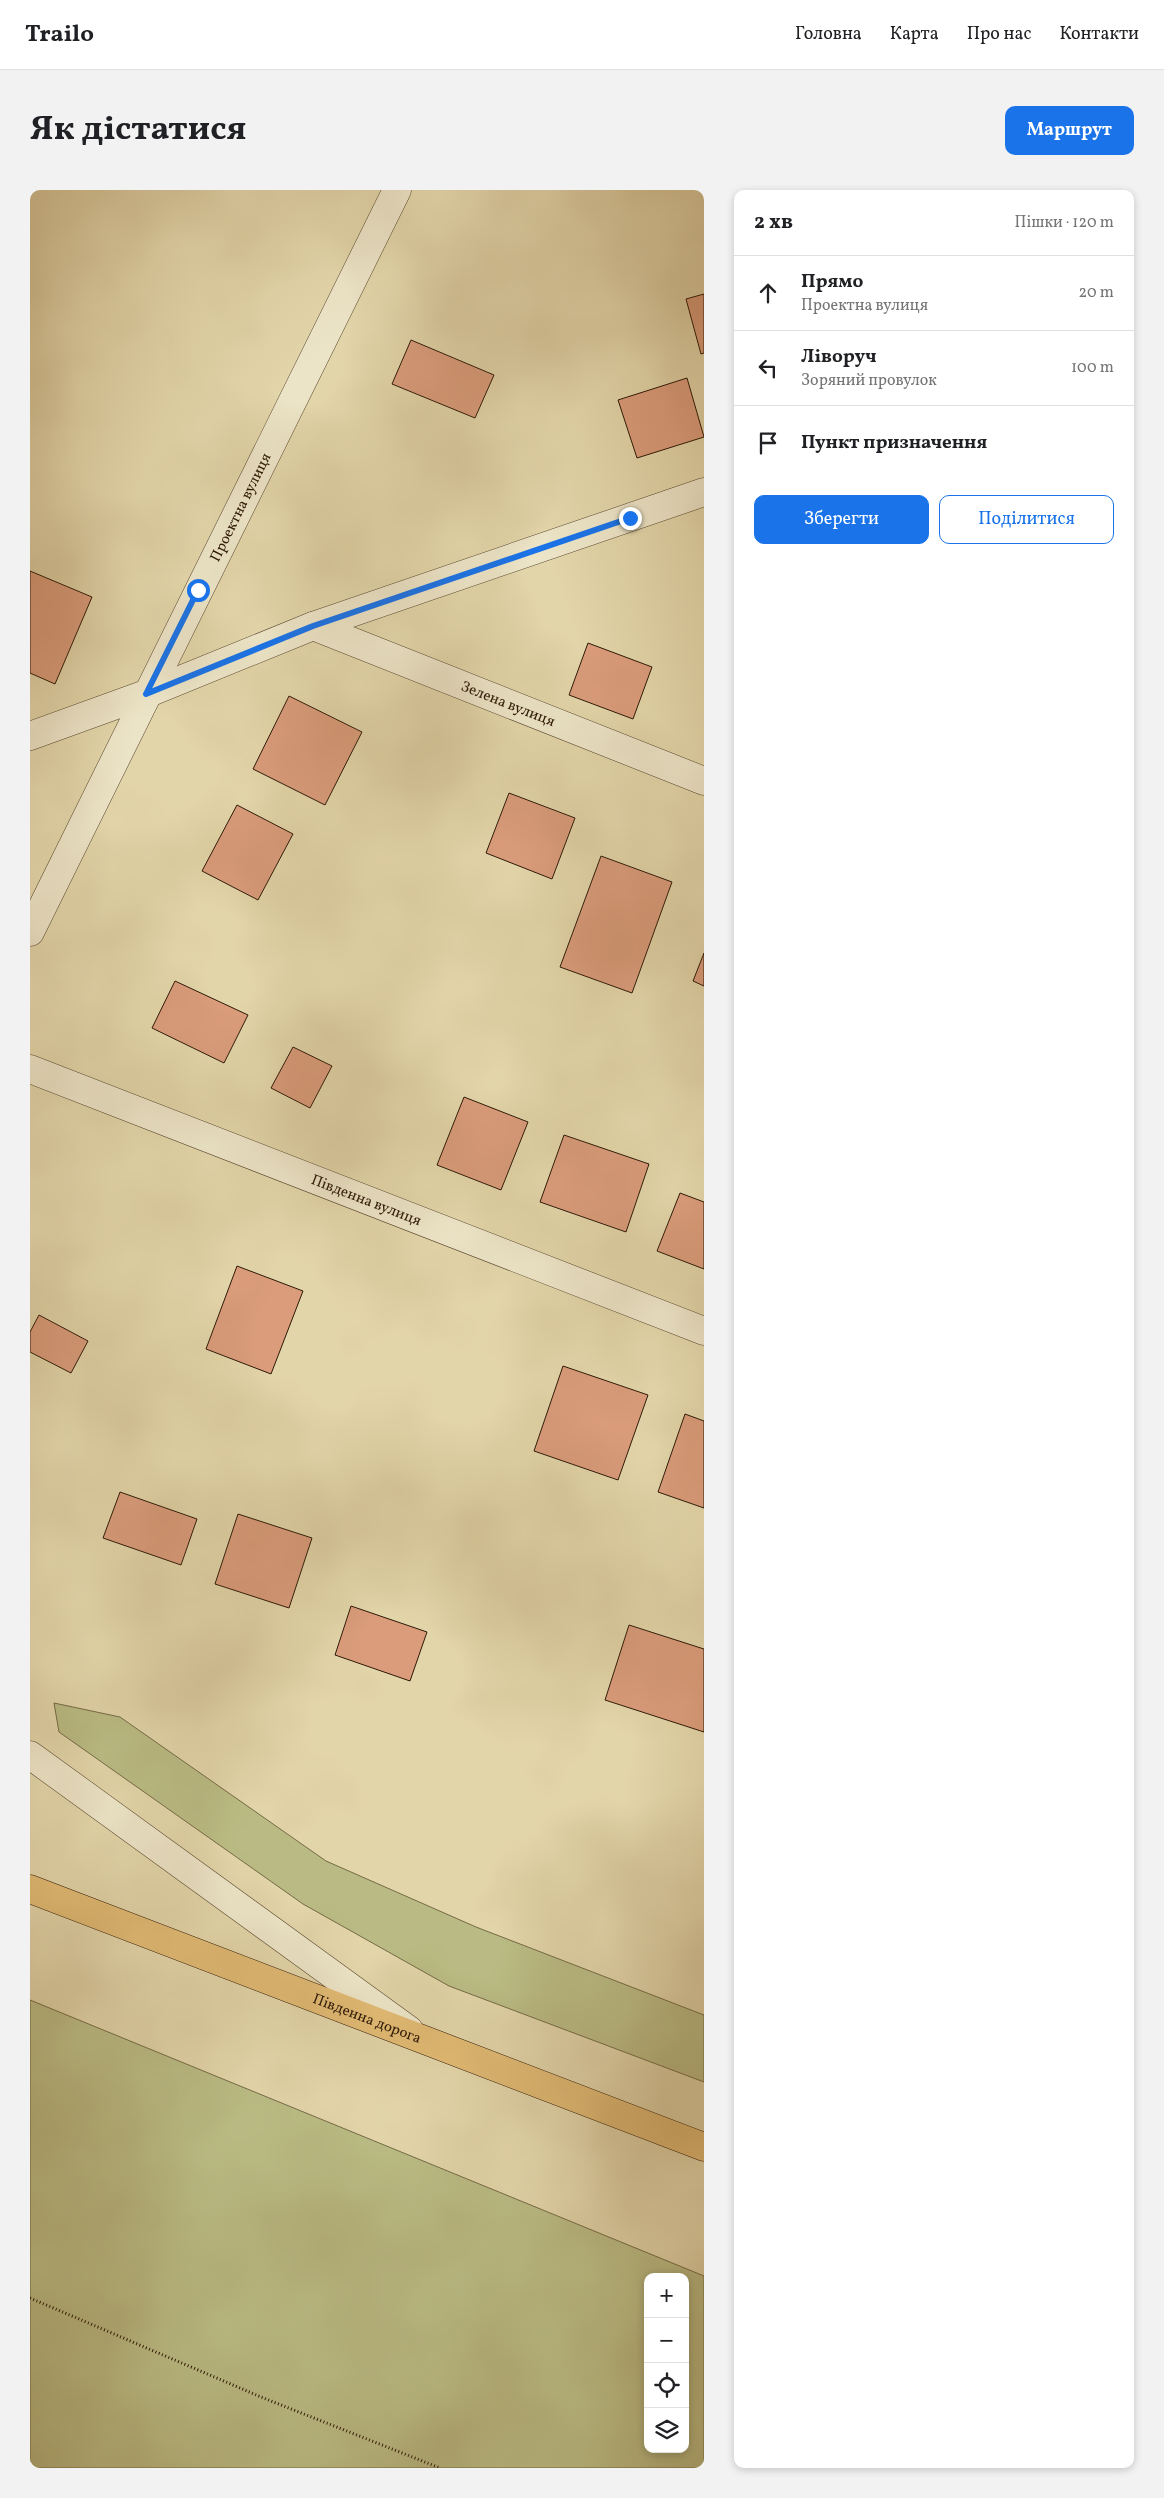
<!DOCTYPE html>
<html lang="uk">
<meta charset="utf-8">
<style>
body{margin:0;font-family:Vollkorn,serif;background:#f2f2f2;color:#202124}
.controls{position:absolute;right:15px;bottom:15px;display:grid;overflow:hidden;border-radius:10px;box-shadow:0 2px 8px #0003}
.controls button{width:45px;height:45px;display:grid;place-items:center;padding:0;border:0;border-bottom:1px solid #e0e0e0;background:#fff;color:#202124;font:25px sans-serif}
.stop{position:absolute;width:15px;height:15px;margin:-11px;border:4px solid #1a73e8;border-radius:50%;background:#fff}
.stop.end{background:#1a73e8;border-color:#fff;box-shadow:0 1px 5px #0008}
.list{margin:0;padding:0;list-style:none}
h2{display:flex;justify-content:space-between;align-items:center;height:65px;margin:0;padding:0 20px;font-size:21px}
h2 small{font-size:16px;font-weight:400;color:#757577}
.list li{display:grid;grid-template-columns:32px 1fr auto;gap:15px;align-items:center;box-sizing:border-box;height:75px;padding:0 20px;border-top:1px solid #e0e0e0}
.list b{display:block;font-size:19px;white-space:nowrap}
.list p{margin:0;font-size:16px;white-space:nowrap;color:#757577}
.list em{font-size:16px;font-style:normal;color:#757577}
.actions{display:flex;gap:10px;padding:15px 20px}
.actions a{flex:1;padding:11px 0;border:1px solid #1a73e8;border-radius:10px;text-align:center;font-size:18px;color:#1a73e8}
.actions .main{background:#1a73e8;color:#fff}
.icon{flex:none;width:28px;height:28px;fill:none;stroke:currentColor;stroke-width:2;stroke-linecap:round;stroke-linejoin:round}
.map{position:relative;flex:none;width:674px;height:2278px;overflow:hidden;border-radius:10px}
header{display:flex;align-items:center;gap:30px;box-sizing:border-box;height:70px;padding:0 25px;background:#fff;border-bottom:1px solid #e0e0e0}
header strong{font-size:24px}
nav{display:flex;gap:28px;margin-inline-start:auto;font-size:18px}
.intro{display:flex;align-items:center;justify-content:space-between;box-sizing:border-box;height:120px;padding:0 30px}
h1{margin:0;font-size:35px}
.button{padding:12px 22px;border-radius:10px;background:#1a73e8;color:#fff;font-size:18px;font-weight:700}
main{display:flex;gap:30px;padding:0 30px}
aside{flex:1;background:#fff;border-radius:10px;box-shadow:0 2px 8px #0003}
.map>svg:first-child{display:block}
.green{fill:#babb84;stroke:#746a46;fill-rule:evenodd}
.building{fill:#da9c7b;stroke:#2d1907}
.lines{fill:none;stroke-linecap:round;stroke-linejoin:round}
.street-casing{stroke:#5a4830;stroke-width:29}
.highway-casing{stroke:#2d1907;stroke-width:29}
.path{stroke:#2d1907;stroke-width:3;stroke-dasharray:1 2.5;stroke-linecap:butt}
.street{stroke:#ece4c7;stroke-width:28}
.highway{stroke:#e1ba74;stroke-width:28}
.route{stroke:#1a73e8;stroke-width:6}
.labels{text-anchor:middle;stroke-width:4;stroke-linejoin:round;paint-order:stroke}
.street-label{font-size:15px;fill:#2d1907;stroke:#ece4c7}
</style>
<header>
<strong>Trailo</strong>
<nav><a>Головна</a><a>Карта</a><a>Про нас</a><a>Контакти</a></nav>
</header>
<div class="intro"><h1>Як дістатися</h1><a class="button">Маршрут</a></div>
<main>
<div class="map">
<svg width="674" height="2278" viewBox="0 0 674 2278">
<rect width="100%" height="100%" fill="#e2d5a9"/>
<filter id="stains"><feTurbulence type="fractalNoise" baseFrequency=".004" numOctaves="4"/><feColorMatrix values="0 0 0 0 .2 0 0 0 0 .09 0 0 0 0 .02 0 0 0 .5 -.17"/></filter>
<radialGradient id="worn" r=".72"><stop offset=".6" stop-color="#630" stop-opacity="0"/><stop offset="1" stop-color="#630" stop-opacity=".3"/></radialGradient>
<path class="green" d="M 24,1513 L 90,1527 L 296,1671 L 446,1737 L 674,1825 L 674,1892 L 419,1796 L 273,1714 L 29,1542 Z
M 0,1810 L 674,2086 L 674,2278 L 0,2278 ZM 618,2087 L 655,2087 L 655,2259 L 618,2259 Z"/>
<path class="building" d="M 674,104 L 674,163 L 671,164 L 656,109 Z
M 381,150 L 464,185 L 445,228 L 362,194 Z
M 657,188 L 674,247 L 607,268 L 588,210 Z
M 0,381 L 62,407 L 25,494 L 0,483 Z
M 558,453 L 622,477 L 603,529 L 539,505 Z
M 259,506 L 332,542 L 295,615 L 223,579 Z
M 479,603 L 545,628 L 522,689 L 456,663 Z
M 207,615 L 263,644 L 228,710 L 172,681 Z
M 571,666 L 642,692 L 602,803 L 530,777 Z
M 674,763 L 674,796 L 663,791 Z
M 145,791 L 218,825 L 194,873 L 122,838 Z
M 263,857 L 302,876 L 280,918 L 241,898 Z
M 434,907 L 498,932 L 471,1000 L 407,975 Z
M 534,945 L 619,974 L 596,1042 L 510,1012 Z
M 650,1003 L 674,1012 L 674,1079 L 627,1061 Z
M 207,1076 L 273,1101 L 241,1184 L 176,1159 Z
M 9,1125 L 58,1151 L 41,1183 L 0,1162 L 0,1142 Z
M 533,1176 L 618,1205 L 588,1290 L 504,1261 Z
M 655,1224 L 674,1231 L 674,1318 L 628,1302 Z
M 90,1302 L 167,1329 L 151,1375 L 73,1348 Z
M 208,1324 L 282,1348 L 259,1418 L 185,1394 Z
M 321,1416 L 397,1442 L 380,1491 L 305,1465 Z
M 599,1435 L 674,1459 L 674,1542 L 575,1510 Z"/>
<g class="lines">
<g class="street-casing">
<g id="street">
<path id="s1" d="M 283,436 L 674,591"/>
<path d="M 0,546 L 116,504 L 283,436 L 674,302"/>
<path id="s2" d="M 0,742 L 367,0"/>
<path id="s3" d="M 0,879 L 674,1141"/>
<path d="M 0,1565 L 379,1840"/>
</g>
</g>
<g class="highway-casing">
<g id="highway">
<path id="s4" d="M 0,1699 L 674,1957"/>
</g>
</g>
<path class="path" d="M 0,2108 L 231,2207 L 410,2278"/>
<use href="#street" class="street"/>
<use href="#highway" class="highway"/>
</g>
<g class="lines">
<path class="route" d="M 168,400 L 116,504 L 283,436 L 600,328"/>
</g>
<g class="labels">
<g class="street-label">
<text dy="5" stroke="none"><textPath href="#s2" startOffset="474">Проектна вулиця</textPath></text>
<text dy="5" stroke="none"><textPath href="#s1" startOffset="210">Зелена вулиця</textPath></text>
<text dy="5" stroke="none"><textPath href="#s3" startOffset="361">Південна вулиця</textPath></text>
<text dy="5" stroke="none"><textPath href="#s4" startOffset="361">Південна дорога</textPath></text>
</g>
</g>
<rect width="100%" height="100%" filter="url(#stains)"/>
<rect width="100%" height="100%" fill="url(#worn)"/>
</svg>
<div class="controls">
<button>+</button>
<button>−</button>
<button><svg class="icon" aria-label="locate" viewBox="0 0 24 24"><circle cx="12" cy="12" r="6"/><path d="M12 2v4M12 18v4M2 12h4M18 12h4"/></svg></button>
<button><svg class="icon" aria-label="layers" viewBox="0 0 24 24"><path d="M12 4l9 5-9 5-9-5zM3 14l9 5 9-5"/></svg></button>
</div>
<div class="stop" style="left:168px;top:400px"></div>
<div class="stop end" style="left:600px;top:328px"></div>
</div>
<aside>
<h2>2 хв<small>Пішки · 120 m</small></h2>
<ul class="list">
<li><svg class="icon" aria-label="ahead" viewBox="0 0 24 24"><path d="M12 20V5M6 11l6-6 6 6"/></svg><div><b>Прямо</b><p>Проектна вулиця</p></div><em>20 m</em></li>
<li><svg class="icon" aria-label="left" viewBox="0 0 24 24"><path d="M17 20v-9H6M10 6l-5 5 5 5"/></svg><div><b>Ліворуч</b><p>Зоряний провулок</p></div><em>100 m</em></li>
<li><svg class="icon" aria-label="arrive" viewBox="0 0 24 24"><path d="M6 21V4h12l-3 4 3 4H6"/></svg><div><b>Пункт призначення</b></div></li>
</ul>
<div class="actions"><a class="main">Зберегти</a><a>Поділитися</a></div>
</aside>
</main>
